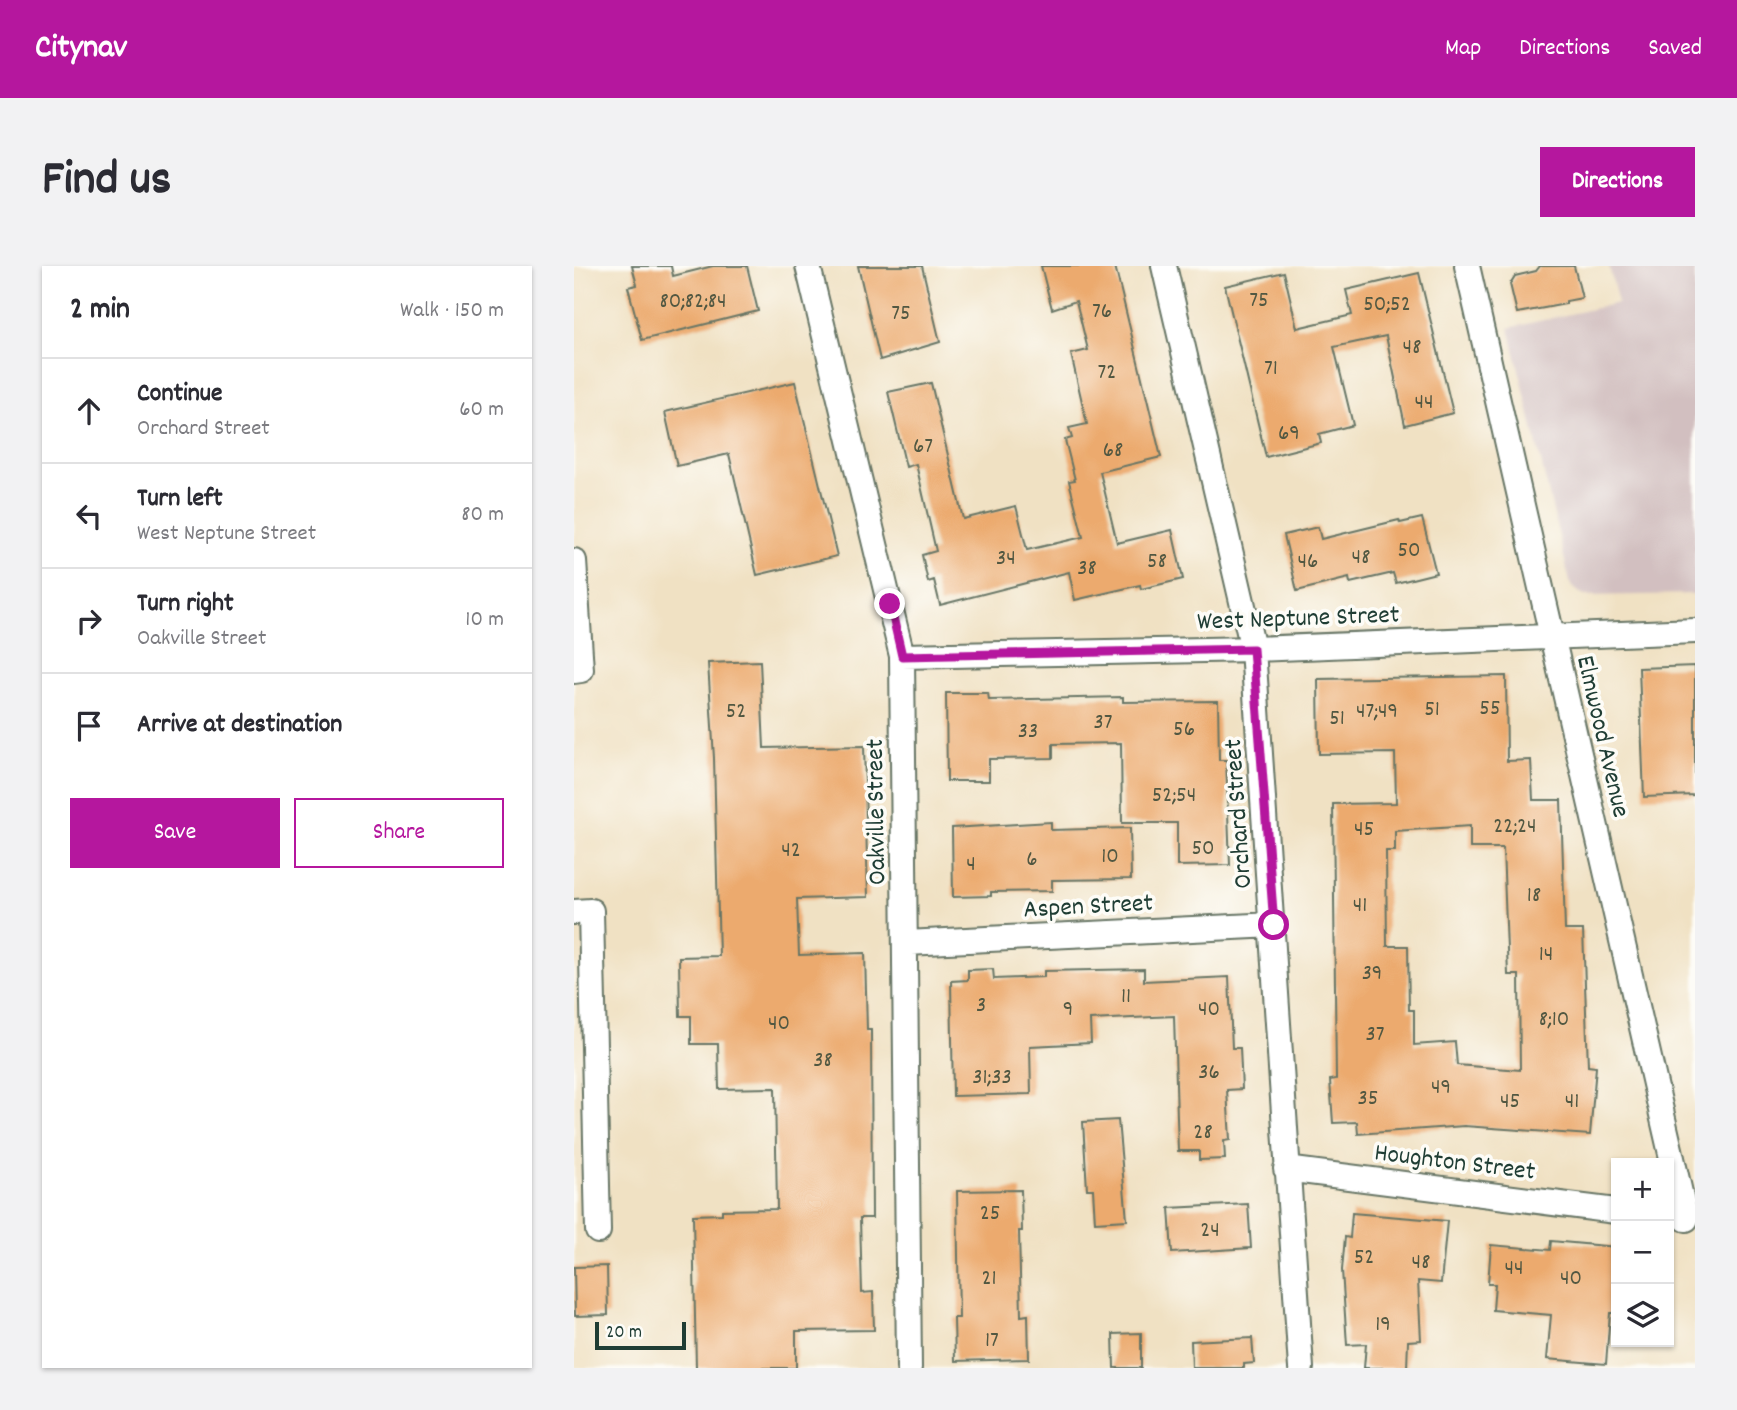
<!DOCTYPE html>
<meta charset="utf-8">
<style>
body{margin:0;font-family:Dekko,sans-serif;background:#f2f2f3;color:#2b2b33}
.controls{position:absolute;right:21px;bottom:21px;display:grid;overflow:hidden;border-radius:0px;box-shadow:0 2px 5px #0004}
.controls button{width:63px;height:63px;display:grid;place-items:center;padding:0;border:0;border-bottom:2px solid #e1e1e2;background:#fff;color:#2b2b33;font:35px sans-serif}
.scale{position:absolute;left:21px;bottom:18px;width:91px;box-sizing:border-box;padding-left:7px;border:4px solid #1f3d34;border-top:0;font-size:19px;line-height:24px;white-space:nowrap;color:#1f3d34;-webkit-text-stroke:5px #fdfcf7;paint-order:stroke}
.stop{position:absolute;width:21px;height:21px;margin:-16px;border:5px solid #b5179e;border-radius:50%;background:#fff}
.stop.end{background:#b5179e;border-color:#fff;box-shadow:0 2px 7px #0008}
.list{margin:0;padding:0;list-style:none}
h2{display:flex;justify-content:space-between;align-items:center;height:91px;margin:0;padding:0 28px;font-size:30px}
h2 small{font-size:23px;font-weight:400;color:#7c7c81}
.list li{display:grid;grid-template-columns:46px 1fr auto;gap:21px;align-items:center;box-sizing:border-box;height:105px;padding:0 28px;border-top:2px solid #e1e1e2}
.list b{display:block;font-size:26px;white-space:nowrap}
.list p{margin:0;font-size:23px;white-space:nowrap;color:#7c7c81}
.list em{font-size:23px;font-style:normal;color:#7c7c81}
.actions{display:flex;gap:14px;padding:21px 28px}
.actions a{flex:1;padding:16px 0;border:2px solid #b5179e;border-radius:0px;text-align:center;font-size:24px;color:#b5179e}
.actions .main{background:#b5179e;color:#fff}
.icon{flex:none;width:38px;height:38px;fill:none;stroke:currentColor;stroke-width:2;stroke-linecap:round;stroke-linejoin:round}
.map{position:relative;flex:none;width:1121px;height:1102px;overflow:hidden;border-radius:0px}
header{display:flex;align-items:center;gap:42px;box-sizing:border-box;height:98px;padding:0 35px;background:#b5179e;color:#fff}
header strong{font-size:33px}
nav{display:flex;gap:38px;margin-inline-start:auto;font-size:24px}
.intro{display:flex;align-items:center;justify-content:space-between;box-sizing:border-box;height:168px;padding:0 42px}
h1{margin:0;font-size:49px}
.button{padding:18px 32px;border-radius:0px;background:#b5179e;color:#fff;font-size:24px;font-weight:700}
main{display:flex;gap:42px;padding:0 42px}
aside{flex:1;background:#fff;border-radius:0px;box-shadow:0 2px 5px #0004}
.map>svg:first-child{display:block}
.industrial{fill:#d2bfc0}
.building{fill:#ecaa6e;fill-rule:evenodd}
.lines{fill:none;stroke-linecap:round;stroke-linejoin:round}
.street-casing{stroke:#687666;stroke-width:28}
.street{stroke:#fff;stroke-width:24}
.route{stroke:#b5179e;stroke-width:9}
.labels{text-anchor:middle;stroke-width:7;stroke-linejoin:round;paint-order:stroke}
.number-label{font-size:23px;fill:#525842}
.street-label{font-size:26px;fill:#1f3d34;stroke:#fdfcf7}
</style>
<header>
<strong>Citynav</strong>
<nav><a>Map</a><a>Directions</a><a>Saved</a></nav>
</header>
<div class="intro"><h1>Find us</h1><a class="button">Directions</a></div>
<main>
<aside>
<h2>2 min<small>Walk · 150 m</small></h2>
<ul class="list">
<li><svg class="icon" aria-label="ahead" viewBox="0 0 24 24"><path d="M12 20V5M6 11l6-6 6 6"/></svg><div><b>Continue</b><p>Orchard Street</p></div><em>60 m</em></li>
<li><svg class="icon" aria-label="left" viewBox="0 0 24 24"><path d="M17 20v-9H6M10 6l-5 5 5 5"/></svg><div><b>Turn left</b><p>West Neptune Street</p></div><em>80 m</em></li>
<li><svg class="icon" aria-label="right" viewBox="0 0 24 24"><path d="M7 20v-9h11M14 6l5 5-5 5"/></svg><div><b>Turn right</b><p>Oakville Street</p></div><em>10 m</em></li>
<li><svg class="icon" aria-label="arrive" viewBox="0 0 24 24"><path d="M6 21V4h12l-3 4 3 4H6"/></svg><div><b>Arrive at destination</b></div></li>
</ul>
<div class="actions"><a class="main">Save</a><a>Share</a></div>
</aside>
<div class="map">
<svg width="1121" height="1102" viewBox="0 0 1121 1102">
<rect width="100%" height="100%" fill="#fdfcf7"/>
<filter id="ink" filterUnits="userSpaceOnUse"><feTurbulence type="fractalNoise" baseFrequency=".0143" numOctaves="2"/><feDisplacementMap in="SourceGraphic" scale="14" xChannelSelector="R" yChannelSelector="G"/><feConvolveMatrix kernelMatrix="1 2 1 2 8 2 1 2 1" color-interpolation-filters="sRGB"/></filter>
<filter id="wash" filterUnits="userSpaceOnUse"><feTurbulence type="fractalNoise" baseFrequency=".00686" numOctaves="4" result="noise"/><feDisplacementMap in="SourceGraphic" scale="28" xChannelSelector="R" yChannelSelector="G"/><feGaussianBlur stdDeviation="1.57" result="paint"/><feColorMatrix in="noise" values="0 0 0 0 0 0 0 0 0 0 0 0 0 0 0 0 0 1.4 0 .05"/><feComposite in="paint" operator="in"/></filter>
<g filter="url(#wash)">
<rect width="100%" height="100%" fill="#f0e1c3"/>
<path class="industrial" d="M 1035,0 L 1121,0 L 1121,328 L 1010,330 L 997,320 L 935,62 L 1044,37 Z"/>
<g id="blocks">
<path class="building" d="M 58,0 L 97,0 L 99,10 L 139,0 L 173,0 L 184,45 L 68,74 L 54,21 L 63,19 Z
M 284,0 L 348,0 L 366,76 L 306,94 Z
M 467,0 L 541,0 L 587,191 L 526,206 L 543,277 L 598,264 L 609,313 L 567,323 L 566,319 L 501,334 L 495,306 L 366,339 L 360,314 L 354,316 L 348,289 L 362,285 L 342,198 L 332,201 L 314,126 L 357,117 L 389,253 L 442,240 L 453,284 L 509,271 L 495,215 L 501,214 L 491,174 L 498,172 L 495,162 L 513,158 L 497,88 L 514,84 L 502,35 L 478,43 Z
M 966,0 L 1000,0 L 1008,32 L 992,35 L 992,38 L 943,47 L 936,18 L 941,10 L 962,5 Z
M 710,6 L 723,62 L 778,49 L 772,24 L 845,7 L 879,147 L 831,159 L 812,70 L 760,81 L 779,159 L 745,168 L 747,177 L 692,191 L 651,20 Z
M 221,116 L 263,290 L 183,309 L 155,188 L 103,200 L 91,146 Z
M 848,252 L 862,307 L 822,317 L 819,307 L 776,317 L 775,312 L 723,325 L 710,269 L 744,261 L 747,273 L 825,254 L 826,257 Z
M 186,395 L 190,482 L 290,480 L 294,631 L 223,633 L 225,689 L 291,687 L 293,764 L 297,764 L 298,952 L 286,952 L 288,1027 L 299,1026 L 300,1064 L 222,1065 L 222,1102 L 122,1102 L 119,949 L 148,948 L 148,944 L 203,943 L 201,822 L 145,823 L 144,778 L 117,778 L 117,750 L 106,750 L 105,691 L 145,690 L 140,492 L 134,397 Z
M 1121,400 L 1121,529 L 1070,531 L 1065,402 Z
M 932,410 L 933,495 L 957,494 L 959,534 L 987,534 L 991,664 L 1009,664 L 1014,800 L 1022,801 L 1016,869 L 890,860 L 784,868 L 783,856 L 759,857 L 756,814 L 762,813 L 759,538 L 822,537 L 821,487 L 745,488 L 744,413 ZM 896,560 L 896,582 L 929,582 L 934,709 L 945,709 L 946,804 L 883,799 L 881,776 L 840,779 L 840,744 L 835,744 L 834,680 L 813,680 L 812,585 L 821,585 L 821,565 Z
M 372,427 L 414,427 L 415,434 L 549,431 L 549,436 L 644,435 L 645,494 L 652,494 L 656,599 L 603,600 L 603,557 L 548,557 L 547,477 L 479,478 L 479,492 L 415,493 L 415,515 L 373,515 Z
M 477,556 L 477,564 L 556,562 L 557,613 L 478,614 L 478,625 L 417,626 L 417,630 L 379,631 L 378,562 Z
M 419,703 L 420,713 L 470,711 L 470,705 L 570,703 L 570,715 L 655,711 L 658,782 L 666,782 L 668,823 L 653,824 L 656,874 L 650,875 L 651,893 L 625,894 L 625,885 L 604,885 L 600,750 L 516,754 L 517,777 L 456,780 L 457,828 L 379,830 L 377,715 L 394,714 L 394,704 Z
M 544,854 L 553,954 L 521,956 L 519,923 L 513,923 L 509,856 Z
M 447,924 L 448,965 L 445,965 L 447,1050 L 454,1049 L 455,1093 L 381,1095 L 380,1052 L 385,1052 L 383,925 Z
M 674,938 L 677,982 L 598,987 L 595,942 Z
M 778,947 L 873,955 L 867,1017 L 844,1015 L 847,1074 L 834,1075 L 833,1102 L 790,1102 L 792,1078 L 773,1079 L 768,1004 L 771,971 L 776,972 Z
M 977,975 L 1042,981 L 1042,1047 L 1036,1047 L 1032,1098 L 973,1093 L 977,1049 L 919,1044 L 921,1018 L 914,1018 L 917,979 L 976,984 Z
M 33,1000 L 34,1049 L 1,1050 L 0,1001 Z
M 567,1067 L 567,1102 L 540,1102 L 539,1068 Z
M 678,1072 L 680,1097 L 670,1098 L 670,1102 L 618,1102 L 617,1075 Z"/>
</g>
</g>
<g filter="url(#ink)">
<use href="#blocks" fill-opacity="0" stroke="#687666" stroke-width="2"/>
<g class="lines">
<g class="street-casing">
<path id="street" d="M 234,0 L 328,390 L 335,1102
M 590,0 L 679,383 L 727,1102
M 893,0 L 1112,953
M 0,295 L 7,404 L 0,405
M 328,390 L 679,383 L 1121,365
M 0,646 L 17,645 L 24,965
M 332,677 L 700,659
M 712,903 L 1042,945"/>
</g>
<use href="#street" class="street"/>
</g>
</g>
<g class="lines" filter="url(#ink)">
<path class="route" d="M 316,338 L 328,390 L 679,383 L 700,659"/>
</g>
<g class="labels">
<g class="number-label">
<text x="685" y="40">75</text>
<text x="119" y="41">80;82;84</text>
<text x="813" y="44">50;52</text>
<text x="528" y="51">76</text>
<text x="327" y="53">75</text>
<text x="838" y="87">48</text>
<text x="697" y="108">71</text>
<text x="533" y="112">72</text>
<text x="850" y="142">44</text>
<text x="715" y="173">69</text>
<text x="349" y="186">67</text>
<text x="539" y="190">68</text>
<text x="835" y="290">50</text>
<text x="787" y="297">48</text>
<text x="432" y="298">34</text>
<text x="583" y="301">58</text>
<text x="734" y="301">46</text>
<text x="513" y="308">38</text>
<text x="916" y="448">55</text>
<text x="858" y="449">51</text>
<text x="162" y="451">52</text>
<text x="803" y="451">47;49</text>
<text x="763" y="458">51</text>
<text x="529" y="462">37</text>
<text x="610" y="469">56</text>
<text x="454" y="471">33</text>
<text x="600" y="535">52;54</text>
<text x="941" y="566">22;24</text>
<text x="790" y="569">45</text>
<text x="629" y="588">50</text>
<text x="217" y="590">42</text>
<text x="536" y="596">10</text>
<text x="458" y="599">6</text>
<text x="397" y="604">4</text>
<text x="960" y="635">18</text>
<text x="786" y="645">41</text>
<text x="972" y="694">14</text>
<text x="798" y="713">39</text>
<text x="552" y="736">11</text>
<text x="407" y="745">3</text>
<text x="494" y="749">9</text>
<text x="635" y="749">40</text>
<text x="980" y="759">8;10</text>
<text x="205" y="763">40</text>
<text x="801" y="774">37</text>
<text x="249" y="800">38</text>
<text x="635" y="812">36</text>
<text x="418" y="817">31;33</text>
<text x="867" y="827">49</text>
<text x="794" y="838">35</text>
<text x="936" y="841">45</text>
<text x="998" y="841">41</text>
<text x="629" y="872">28</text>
<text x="416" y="953">25</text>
<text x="636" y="970">24</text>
<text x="790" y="997">52</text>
<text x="847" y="1002">48</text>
<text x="940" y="1008">44</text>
<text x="415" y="1018">21</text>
<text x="997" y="1018">40</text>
<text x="809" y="1064">19</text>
<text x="418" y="1080">17</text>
</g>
<g class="street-label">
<text transform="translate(724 350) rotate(-2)" y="9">West Neptune Street</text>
<text transform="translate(1031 470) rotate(77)" y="9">Elmwood Avenue</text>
<text transform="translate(300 546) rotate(-91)" y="9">Oakville Street</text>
<text transform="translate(662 548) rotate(-94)" y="9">Orchard Street</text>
<text transform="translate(514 638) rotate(-3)" y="9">Aspen Street</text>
<text transform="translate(881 894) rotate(7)" y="9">Houghton Street</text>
</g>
</g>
</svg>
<div class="controls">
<button>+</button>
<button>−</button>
<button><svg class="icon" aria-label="layers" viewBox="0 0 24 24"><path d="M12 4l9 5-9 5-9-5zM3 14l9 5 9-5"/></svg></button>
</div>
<div class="scale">20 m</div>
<div class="stop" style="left:700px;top:659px"></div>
<div class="stop end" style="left:316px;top:338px"></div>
</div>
</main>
